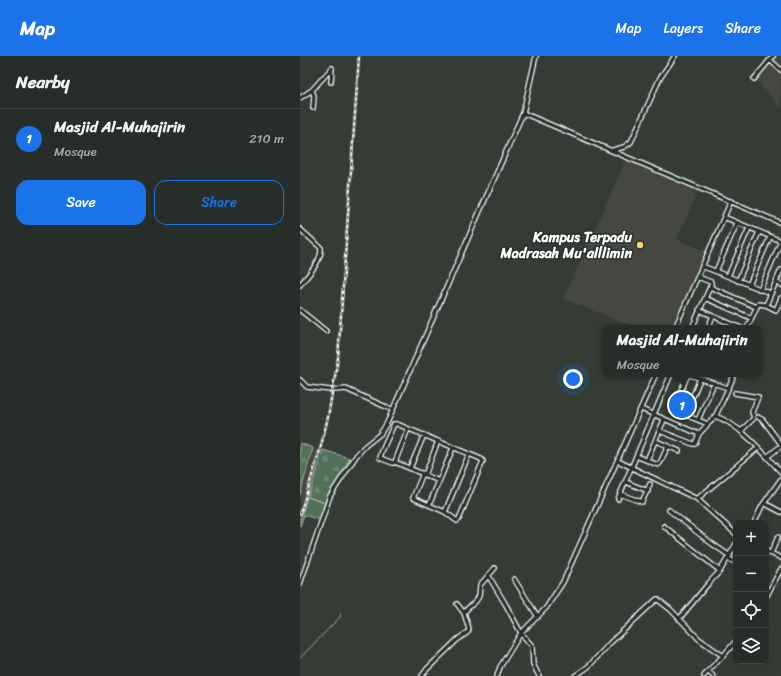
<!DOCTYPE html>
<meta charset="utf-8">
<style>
body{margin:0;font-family:Sriracha,sans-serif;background:#2f3530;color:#f1f3f6}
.controls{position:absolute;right:12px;bottom:12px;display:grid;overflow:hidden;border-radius:8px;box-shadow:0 4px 16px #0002}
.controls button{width:36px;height:36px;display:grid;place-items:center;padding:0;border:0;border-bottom:1px solid #434945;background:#272d28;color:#f1f3f6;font:20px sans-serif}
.you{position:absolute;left:273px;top:323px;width:14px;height:14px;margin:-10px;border:3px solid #fff;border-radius:50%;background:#1a73e8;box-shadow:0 0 0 6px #1a73e833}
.badge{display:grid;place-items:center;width:26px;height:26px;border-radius:50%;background:#1a73e8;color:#fff;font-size:13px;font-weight:700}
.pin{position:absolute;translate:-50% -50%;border:2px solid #fff;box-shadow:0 1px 4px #0006}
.popup{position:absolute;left:302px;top:269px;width:160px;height:52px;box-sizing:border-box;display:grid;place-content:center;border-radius:8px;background:#272d28;filter:drop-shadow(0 1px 3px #0005);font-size:13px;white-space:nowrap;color:#a4a8a8}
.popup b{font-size:15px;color:#f1f3f6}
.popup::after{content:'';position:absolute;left:50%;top:100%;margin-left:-8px;border:8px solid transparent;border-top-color:#272d28}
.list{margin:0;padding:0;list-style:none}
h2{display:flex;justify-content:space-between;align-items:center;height:52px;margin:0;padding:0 16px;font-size:17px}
h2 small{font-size:13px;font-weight:400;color:#a4a8a8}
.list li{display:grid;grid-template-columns:26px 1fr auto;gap:12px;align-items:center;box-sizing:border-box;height:60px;padding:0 16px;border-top:1px solid #434945}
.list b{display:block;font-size:15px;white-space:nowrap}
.list p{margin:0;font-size:13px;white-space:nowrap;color:#a4a8a8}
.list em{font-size:13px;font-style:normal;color:#a4a8a8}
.actions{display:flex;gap:8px;padding:12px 16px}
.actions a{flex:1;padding:9px 0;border:1px solid #1a73e8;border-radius:12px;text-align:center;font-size:14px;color:#1a73e8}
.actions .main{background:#1a73e8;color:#fff}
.icon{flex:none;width:22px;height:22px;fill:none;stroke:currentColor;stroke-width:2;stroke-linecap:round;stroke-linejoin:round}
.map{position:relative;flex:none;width:481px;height:620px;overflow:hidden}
header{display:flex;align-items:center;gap:24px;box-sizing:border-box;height:56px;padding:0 20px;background:#1a73e8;color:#fff}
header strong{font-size:19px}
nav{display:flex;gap:22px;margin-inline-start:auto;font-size:14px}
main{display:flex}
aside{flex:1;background:#272d28}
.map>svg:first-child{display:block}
.built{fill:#45473f}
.grass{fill:#517159;stroke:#a8b8ac}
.forest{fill:url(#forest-firs);stroke:#a8b8ac}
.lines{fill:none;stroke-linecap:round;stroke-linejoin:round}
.stream{stroke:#97a6ad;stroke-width:1}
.minor-casing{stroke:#fff;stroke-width:6}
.minor{stroke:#26332d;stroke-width:3.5}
.rail-casing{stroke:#fff;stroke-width:2.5}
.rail{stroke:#26332d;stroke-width:1;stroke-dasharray:3;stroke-linecap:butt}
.poi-dot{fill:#ffd166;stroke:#26332d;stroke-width:1.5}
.labels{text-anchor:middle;stroke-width:3;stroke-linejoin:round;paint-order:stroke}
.poi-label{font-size:14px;font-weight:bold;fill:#fff;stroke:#26332d;text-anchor:end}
</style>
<header>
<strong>Map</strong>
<nav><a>Map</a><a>Layers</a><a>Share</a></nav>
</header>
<main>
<aside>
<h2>Nearby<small></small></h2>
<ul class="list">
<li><span class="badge">1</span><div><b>Masjid Al-Muhajirin</b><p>Mosque</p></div><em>210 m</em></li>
</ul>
<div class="actions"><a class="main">Save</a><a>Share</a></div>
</aside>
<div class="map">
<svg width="481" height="620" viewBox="0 0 481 620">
<defs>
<pattern id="forest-firs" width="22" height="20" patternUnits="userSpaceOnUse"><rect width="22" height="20" fill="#517159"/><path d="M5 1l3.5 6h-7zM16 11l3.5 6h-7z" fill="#6b8672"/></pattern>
</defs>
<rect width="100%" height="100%" fill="#343c35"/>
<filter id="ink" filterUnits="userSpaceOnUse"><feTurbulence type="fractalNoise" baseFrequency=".025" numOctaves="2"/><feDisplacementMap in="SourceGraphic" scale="8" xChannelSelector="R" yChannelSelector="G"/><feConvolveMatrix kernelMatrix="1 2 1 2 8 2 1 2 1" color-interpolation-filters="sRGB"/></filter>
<g filter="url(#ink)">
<path class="built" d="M 473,0 L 481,0 L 481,53 L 456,24 Z
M 326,104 L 398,136 L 377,183 L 407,196 L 372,272 L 336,272 L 263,243 Z
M 13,392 L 23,394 L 0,464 L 0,438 Z"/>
<path class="grass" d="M 7,441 L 25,447 L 19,464 L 4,459 L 0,470 L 0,464 Z"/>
<path class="forest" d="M 0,387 L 13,392 L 0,438 Z
M 23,394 L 52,403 L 28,439 L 25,447 L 8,441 Z"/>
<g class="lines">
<path class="stream" d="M 0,602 L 41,560 L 40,558"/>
<g class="minor-casing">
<path id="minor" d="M 470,4 L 481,14
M 454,23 L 473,0
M 12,34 L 14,40 L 13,52
M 0,42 L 12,34 L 32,12 L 31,26
M 223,57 L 481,167
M 313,94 L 324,91 L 331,86 L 360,22 L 375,0
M 424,161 L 481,185 L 460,234
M 0,173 L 21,192 C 22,205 8,219 0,229
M 402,210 L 470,237
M 416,215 L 437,167
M 428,220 L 449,172
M 398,221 L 411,226 L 411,231
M 438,225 L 459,176
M 476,226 L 481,229
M 449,229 L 470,181
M 405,242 L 451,262
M 466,249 L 476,254 L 481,242
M 0,254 L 26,275
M 399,254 L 441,272
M 375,272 L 431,145
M 392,272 L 410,231 L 456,251
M 408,272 L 413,260
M 447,272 L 458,248 L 466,249 L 481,214
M 387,318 L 428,332
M 388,318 L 373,354 L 408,368
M 0,324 L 7,331 L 30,334
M 34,334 L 46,333 L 93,354
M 435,337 L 458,341 L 452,356 L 454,362 L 441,375
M 341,353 L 399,378
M 385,359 L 400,323
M 415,360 C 440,368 463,397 481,416
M 458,361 L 463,364 L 481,388
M 398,364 L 414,327
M 360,375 L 393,388 L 395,388 L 399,378 L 416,359 L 433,322 L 433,320 L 430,318
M 356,385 L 379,395
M 336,400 L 358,409 L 360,407 L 368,390
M 467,401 L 481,390
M 347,404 L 364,364
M 318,405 L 397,443 L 436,478
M 95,406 L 108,373
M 110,412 L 124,379
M 123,417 L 113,442 L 145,456 L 157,465 L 159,463 L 183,405 L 181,403 L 97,368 L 94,368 L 82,395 L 80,402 L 93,407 L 95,406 L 139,425
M 125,419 L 138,385
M 326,426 L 348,435
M 320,438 L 342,446 L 350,428
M 318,443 L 371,318
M 397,443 L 458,392
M 464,447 L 481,456
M 129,449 L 153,392
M 369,454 L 411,487 L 430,500
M 145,456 L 169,398
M 454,467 L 462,450 L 481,423
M 364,470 L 420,515
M 466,495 L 481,502
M 471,497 L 478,481
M 428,503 L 436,506
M 188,519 L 206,549 L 221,577 L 232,590 L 233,608 L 239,620
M 214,523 L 238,561
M 0,528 L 30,440 L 56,400 L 65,390 L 80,378 L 87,367 L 223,57 L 236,0
M 466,541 L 481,513
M 157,548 L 164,557
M 379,563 L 408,528 L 420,515 L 436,488
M 423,600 L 436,585
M 122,620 L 127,613 L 157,584 L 168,576 L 169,573 L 164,557 L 166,554 L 176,545 L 179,540 L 180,529 L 195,512
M 197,620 L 200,611 L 221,577 L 246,552 L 263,526 L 356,318
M 275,620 L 289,610 L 311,586 L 357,543 L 370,553 L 399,583 L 423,600 L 408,615 L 413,620
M 404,620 L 408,615"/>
</g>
<use href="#minor" class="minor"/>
<g class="rail-casing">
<path id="rail" d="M 0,458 L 20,394 L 28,361 L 38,302 L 59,0"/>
</g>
<use href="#rail" class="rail"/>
</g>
</g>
<circle class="poi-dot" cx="340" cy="189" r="4"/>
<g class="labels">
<g class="poi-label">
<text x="332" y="186">Kampus Terpadu<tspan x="332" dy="16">Madrasah Mu'alllimin</tspan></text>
</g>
</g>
</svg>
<div class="controls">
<button>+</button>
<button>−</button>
<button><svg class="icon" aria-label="locate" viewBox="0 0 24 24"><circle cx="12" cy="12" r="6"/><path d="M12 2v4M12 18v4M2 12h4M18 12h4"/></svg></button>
<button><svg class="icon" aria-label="layers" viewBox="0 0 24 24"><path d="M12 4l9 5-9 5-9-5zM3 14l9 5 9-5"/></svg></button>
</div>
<div class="you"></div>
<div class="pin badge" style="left:382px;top:349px">1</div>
<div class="popup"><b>Masjid Al-Muhajirin</b>Mosque</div>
</div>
</main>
